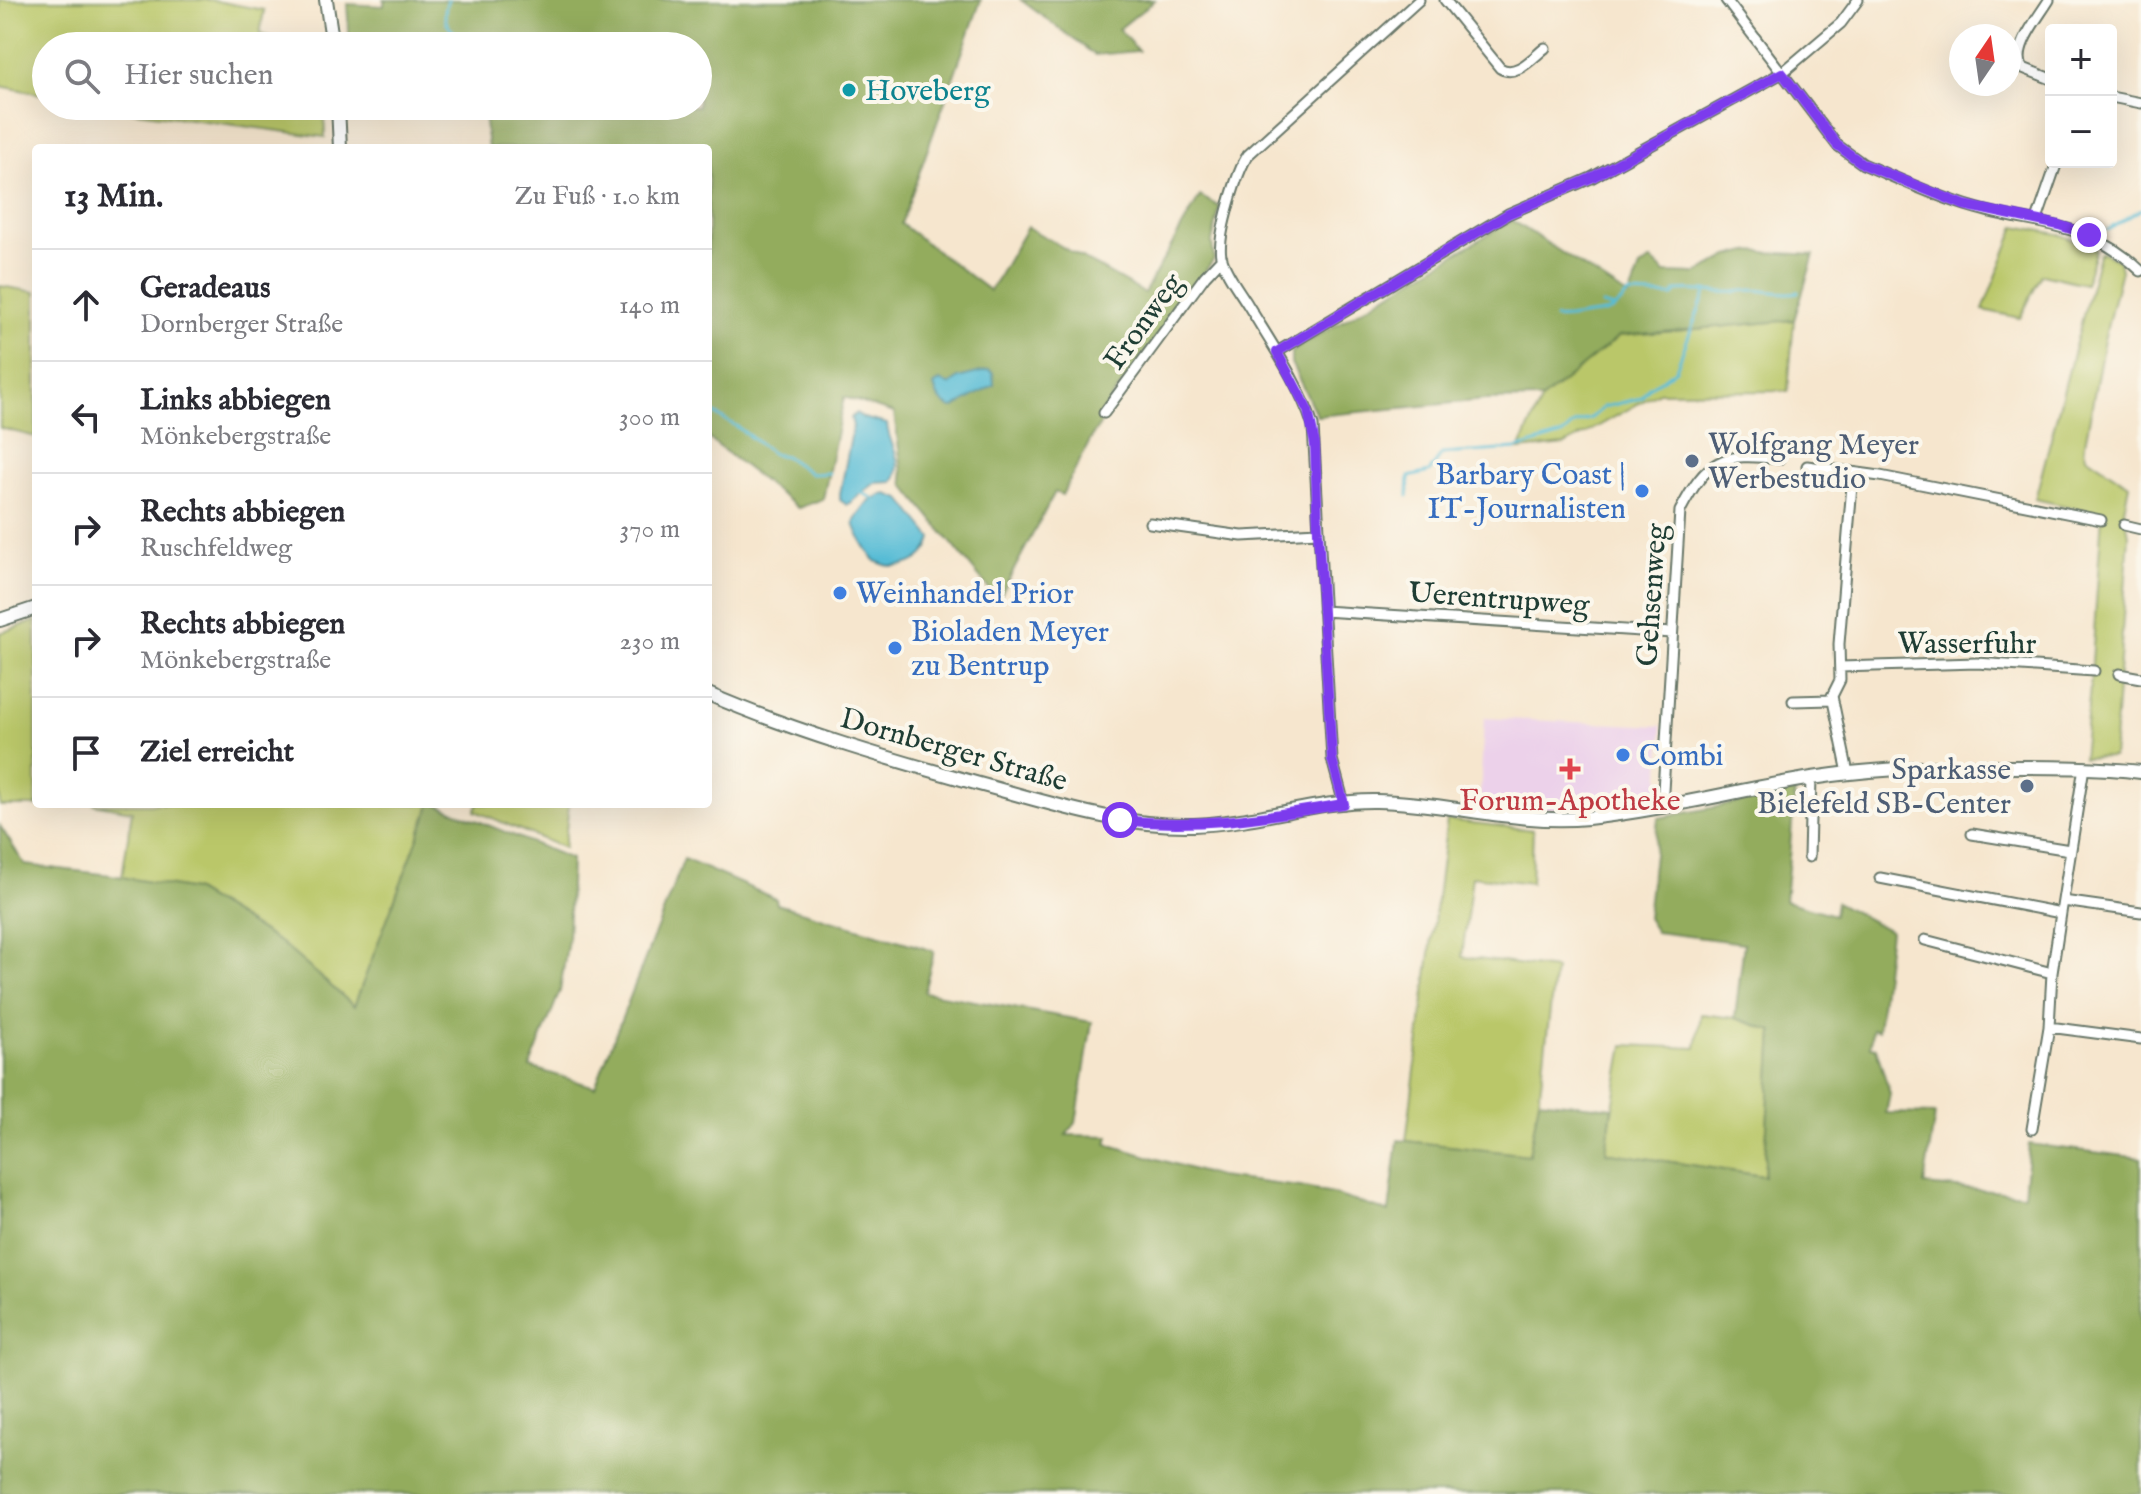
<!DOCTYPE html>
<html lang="de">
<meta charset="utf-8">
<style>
body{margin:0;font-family:"IM FELL English",serif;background:#f7f7f7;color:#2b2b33}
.controls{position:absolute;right:24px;top:24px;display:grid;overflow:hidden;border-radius:8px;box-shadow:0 8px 32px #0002}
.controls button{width:72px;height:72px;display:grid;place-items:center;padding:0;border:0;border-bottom:2px solid #e1e1e2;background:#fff;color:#2b2b33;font:40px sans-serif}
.compass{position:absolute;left:1949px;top:24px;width:72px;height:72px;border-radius:50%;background:#fff;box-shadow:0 8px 32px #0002;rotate:13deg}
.stop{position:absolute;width:24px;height:24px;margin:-18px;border:6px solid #7c3aed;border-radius:50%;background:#fff}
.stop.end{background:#7c3aed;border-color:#fff;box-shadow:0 2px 8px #0008}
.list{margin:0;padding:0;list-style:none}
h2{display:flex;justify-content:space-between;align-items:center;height:104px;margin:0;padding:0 32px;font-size:34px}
h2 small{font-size:26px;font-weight:400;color:#7c7c81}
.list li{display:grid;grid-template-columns:52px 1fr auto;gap:24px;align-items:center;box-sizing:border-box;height:112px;padding:0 32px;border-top:2px solid #e1e1e2}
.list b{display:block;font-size:30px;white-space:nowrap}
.list p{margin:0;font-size:26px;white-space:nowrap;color:#7c7c81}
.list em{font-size:26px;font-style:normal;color:#7c7c81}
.icon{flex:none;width:44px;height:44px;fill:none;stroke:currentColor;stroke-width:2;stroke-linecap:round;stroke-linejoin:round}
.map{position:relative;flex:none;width:2141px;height:1494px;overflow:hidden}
.search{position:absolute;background:#fff;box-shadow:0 8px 32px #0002;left:32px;top:32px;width:680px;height:88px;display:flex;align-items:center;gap:20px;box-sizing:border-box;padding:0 28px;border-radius:44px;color:#7c7c81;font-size:30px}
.panel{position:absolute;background:#fff;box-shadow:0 8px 32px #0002;left:32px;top:144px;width:680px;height:664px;border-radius:8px}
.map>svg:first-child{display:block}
.built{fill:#ecd1ea}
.green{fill:#bac769;stroke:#6c824e;stroke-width:2}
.forest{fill:#93ac5d;stroke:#597448;stroke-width:2}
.water{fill:#57bcd5;stroke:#3b7c84;stroke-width:2}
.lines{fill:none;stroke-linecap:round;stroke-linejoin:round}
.stream{stroke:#57bcd5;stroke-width:3}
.street-casing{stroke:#6a786a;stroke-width:13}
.secondary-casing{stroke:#6a786a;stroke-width:16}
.street{stroke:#fff;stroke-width:9}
.secondary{stroke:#fff;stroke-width:12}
.route{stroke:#7c3aed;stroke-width:10}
.culture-dot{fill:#0f9aa8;stroke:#fbf7ec;stroke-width:3}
.service-dot{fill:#5c6f8a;stroke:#fbf7ec;stroke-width:3}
.shop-dot{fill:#3f7fe0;stroke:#fbf7ec;stroke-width:3}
.health-dot{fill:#e0444e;stroke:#fbf7ec;stroke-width:3}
.labels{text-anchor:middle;stroke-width:8;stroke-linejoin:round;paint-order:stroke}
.culture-label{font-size:30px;fill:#0d838f;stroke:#fbf7ec;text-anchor:start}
.street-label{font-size:30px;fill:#1f3d34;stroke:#fbf7ec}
.service-label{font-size:30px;fill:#4e5e75;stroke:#fbf7ec;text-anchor:start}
.shop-label{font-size:30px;fill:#366cbe;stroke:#fbf7ec;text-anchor:start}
.health-label{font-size:30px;fill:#be3a42;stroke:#fbf7ec}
</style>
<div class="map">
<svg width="2141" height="1494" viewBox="0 0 2141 1494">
<rect width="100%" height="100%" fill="#fbf7ec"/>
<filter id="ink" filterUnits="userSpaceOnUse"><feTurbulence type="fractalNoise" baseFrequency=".0125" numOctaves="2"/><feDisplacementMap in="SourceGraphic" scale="16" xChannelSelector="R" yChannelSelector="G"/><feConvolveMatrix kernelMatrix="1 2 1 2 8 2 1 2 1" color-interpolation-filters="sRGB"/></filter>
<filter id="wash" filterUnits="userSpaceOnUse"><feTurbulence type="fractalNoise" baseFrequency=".006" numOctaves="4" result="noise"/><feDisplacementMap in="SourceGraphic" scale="32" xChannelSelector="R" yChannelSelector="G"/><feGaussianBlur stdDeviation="1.8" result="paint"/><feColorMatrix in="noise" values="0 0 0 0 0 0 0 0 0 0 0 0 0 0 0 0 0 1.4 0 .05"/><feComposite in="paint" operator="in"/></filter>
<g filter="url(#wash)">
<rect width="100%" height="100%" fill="#f6e6ce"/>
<path class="built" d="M 1484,718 L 1662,726 L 1659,798 L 1600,806 L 1548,809 L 1480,799 Z"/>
<path class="green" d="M 0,0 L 211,0 L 264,10 L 260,34 L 273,38 L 273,46 L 46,46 L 46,95 L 0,86 Z
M 100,106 L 324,106 L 325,137 L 108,108 Z
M 2016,226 L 2058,234 L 2096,249 L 2085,284 L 2042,274 L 2020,318 L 1983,310 Z
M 2102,252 L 2119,260 L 2121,270 L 2104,340 L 2084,449 L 2086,456 L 2129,485 L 2124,509 L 2129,535 L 2113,757 L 2083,758 L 2091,678 L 2102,514 L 2035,499 L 2099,255 Z
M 0,286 L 36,292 L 36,437 L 0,428 Z
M 1794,320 L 1788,391 L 1659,392 L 1565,445 L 1519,450 L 1542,399 L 1619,336 Z
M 36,621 L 36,804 L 51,804 L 50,806 L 0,806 L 0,633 Z
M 93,804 L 431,804 L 354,1006 L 281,943 L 194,890 L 122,877 L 132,811 Z
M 478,804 L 569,804 L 564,848 L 475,811 Z
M 1447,820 L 1533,830 L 1531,883 L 1472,876 L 1462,957 L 1555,969 L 1539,1100 L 1529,1155 L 1406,1141 Z
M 1701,1014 L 1735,1018 L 1773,1031 L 1764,1176 L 1605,1152 L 1624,1045 L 1696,1048 Z"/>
<path class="forest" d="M 384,0 L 981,0 L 901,224 L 990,291 L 1027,227 L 1144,293 L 1200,196 L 1220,207 L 1212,242 L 1214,259 L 1100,414 L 1106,416 L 1094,433 L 1062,495 L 1055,492 L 998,600 L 904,485 L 894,413 L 844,397 L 823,499 L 798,508 L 708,438 L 708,148 L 488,148 L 483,106 L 698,106 L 698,46 L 350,46 L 347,4 L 384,6 Z
M 1021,0 L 1155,0 L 1119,29 L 1138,51 L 1095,55 Z
M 1512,220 L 1629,297 L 1640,268 L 1651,260 L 1665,273 L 1696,274 L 1729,256 L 1748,251 L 1814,255 L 1794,320 L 1619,336 L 1542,399 L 1485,400 L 1317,416 L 1291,363 L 1291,352 Z
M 1795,792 L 1785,901 L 1834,915 L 1836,902 L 1890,931 L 1878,1030 L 1872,1029 L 1870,1047 L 1876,1048 L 1890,1094 L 1886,1113 L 1935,1114 L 1924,1185 L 2024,1194 L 2029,1144 L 2141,1158 L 2141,1494 L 0,1494 L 0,826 L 25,865 L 111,875 L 193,890 L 281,943 L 354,1006 L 431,804 L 437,804 L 571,859 L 568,939 L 560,991 L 530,1067 L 595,1087 L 684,859 L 776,899 L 777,904 L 934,951 L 924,992 L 1092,1022 L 1076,1123 L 1066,1135 L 1109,1136 L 1107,1144 L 1218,1177 L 1300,1187 L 1332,1194 L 1389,1212 L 1398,1140 L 1529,1155 L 1539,1100 L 1612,1108 L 1606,1152 L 1764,1176 L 1773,1031 L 1735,1018 L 1744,943 L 1656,932 L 1647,918 L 1658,818 Z"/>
<path class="water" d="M 989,370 L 993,373 L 994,385 L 953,408 C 943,406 936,395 934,386 L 940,381 L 950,385 L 958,378 Z
M 856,413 L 863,418 L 887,424 C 888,444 906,461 893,482 L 875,483 L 847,505 L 840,500 L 840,494 L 853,426 L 851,418 Z
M 887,494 L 901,499 L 932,538 C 926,562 898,573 876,561 C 869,556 855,530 854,522 C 862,508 871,496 887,494 Z"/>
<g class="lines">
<path class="stream" d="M 448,0 C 442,15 444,27 459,35 L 459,40
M 2108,230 L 2141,209
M 1602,305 L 1613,308
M 1555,318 C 1566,320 1572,317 1582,316 C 1608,312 1610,316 1628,294 L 1673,296 L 1676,291 C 1695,289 1715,293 1735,292 C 1741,291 1748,290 1754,290 C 1770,291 1784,295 1798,292
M 708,410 L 736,426 L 773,454 L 785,456 L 811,474 L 829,473
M 862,493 L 873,498
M 1408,496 L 1409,477 L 1429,472 L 1442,454 L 1516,449 L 1562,435 L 1574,424 L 1591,418 L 1604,407 L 1641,398 L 1650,386 L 1663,379 L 1676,369 L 1706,291"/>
</g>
</g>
<g filter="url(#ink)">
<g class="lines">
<g class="street-casing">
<path id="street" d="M 1445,0 L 1500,68 C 1516,78 1532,58 1545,48
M 1726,0 L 1837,145 L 1863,164 C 1899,179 1935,196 1972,207 C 2037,227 2087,219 2141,271
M 2049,0 C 2039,17 2011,49 2023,68 L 2051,79
M 2111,97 L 2141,103
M 2037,220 L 2057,162
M 1277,352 L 1508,214 L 1591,178 L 1782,73 L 1841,23 L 1858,0
M 1104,413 L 1205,276 L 1222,258
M 1807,466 L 1880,476 L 2101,520
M 1150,523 L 1242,536 L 1318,532
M 2124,525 L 2141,529
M 1323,611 L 1672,633
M 1840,667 L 1977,663 L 2094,671
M 2119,674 L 2141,678
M 1793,701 L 1832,700
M 1848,773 L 1832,696 L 1840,680 L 1839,644 L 1853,473
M 1344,804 L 1332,759 L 1313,426 C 1299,383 1271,343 1248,305 C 1239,290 1225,273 1221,256 C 1217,237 1237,171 1248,155 L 1419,0
M 1662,807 L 1680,511 C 1707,459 1722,452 1779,459
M 1972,834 L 2070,850
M 1809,857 L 1811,778
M 1880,878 L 2061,913
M 2063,901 L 2141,912
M 1925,940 L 2052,973
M 2049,1027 L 2141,1039
M 2032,1129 L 2049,1027 L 2052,973 L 2061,913 L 2084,767"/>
</g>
<g class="secondary-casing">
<path id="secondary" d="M 326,0 L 333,46
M 338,106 L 340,148
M 0,620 L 36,608
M 708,694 C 796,732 887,758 979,784 C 1050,803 1120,827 1194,825 C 1254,823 1318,800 1376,801 C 1447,802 1517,825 1588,818 C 1663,810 1737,790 1812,778 C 1877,768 1943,766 2009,767 C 2053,767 2097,767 2141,772"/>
</g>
<use href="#street" class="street"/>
<use href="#secondary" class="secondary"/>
</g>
</g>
<g class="lines" filter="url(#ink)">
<path class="route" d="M 1120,820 C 1201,829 1264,817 1344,804 L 1332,759 L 1318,532 L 1315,444 L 1308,411 L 1277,352 L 1508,214 L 1591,178 L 1782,73 L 1837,145 L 1863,164 L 1964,205 L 2059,225 L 2089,235"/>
</g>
<circle class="culture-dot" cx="849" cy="90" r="8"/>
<g class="service-dot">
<circle cx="1692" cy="461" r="8"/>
<circle cx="2027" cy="786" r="8"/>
</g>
<g class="shop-dot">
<circle cx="1642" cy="491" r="8"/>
<circle cx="840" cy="593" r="8"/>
<circle cx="895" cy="648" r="8"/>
<circle cx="1623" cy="755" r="8"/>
</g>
<path class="health-dot" d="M1566 757h8v8h8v8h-8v8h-8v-8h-8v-8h8z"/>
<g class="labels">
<g class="culture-label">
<text x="865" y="100">Hoveberg</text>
</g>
<g class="street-label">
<text transform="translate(1143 321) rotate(-54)" y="10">Fronweg</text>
<text transform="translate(1651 595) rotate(-86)" y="10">Gehsenweg</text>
<text transform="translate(1499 598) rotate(4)" y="10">Uerentrupweg</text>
<text x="1967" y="653">Wasserfuhr</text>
<text transform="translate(954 749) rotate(16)" y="10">Dornberger Straße</text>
</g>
<g class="service-label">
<text x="1708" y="454">Wolfgang Meyer<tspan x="1708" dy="34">Werbestudio</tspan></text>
<text x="2011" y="779" text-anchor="end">Sparkasse<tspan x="2011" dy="34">Bielefeld SB-Center</tspan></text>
</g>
<g class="shop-label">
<text x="1626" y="484" text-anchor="end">Barbary Coast |<tspan x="1626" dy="34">IT-Journalisten</tspan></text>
<text x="856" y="603">Weinhandel Prior</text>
<text x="911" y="641">Bioladen Meyer<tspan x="911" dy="34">zu Bentrup</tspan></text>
<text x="1639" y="765">Combi</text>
</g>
<g class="health-label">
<text x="1570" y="810">Forum-Apotheke</text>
</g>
</g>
</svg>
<div class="controls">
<button>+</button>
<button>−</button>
</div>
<svg class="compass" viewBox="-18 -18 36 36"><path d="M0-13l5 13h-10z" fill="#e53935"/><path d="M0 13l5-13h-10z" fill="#7c7c81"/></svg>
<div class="stop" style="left:1120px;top:820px"></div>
<div class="stop end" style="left:2089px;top:235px"></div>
<div class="search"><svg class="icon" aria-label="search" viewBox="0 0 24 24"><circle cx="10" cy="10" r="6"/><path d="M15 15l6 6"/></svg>Hier suchen</div>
<section class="panel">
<h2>13 Min.<small>Zu Fuß · 1.0 km</small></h2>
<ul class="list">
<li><svg class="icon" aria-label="ahead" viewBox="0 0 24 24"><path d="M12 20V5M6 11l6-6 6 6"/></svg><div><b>Geradeaus</b><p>Dornberger Straße</p></div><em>140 m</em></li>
<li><svg class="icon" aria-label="left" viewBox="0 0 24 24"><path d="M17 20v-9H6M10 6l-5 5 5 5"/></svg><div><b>Links abbiegen</b><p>Mönkebergstraße</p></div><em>300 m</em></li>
<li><svg class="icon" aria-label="right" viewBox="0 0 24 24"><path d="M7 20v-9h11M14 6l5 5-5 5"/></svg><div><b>Rechts abbiegen</b><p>Ruschfeldweg</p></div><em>370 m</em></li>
<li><svg class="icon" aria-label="right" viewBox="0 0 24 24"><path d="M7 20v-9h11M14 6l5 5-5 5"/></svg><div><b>Rechts abbiegen</b><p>Mönkebergstraße</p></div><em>230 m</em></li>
<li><svg class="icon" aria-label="arrive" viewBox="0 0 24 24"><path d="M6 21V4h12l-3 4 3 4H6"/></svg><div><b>Ziel erreicht</b></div></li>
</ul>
</section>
</div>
